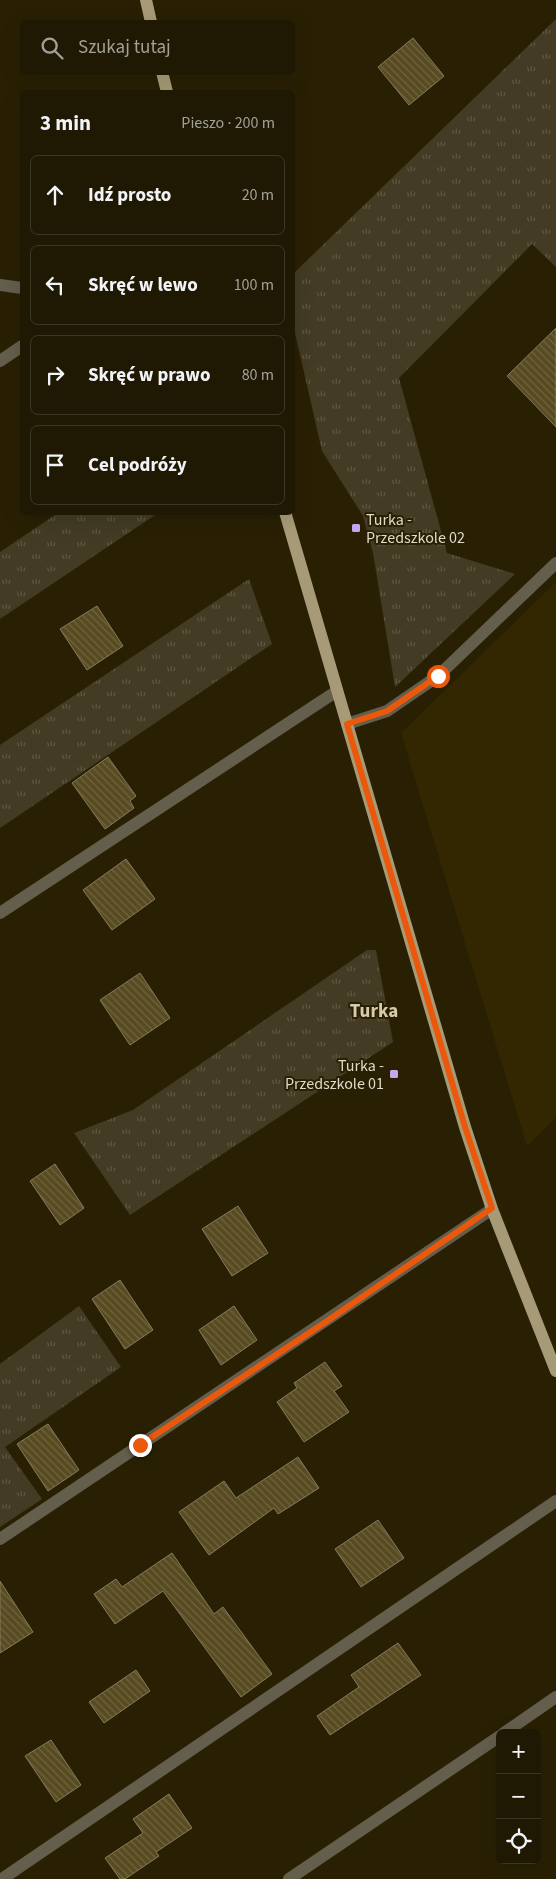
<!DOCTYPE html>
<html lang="pl">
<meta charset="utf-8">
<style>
body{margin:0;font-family:"Source Sans 3",sans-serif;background:#27210d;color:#f1f3f6}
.controls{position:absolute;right:15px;bottom:15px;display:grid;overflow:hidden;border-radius:8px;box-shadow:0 5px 20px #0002}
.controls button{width:45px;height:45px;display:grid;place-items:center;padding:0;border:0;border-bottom:1px solid #3c3725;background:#1f1803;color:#f1f3f6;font:25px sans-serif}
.stop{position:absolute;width:15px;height:15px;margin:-11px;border:4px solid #ea580c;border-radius:50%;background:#fff}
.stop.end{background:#ea580c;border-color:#fff;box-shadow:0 1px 5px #0008}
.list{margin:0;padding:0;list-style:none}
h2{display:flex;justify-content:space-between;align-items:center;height:65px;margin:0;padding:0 20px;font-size:21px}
h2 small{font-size:16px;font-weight:400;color:#a1a09a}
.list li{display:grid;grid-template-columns:32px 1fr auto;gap:15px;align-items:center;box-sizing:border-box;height:80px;margin:0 10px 10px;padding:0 10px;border:1px solid #3c3725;border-radius:8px}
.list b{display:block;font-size:19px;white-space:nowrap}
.list em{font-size:16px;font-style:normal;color:#a1a09a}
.icon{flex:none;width:28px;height:28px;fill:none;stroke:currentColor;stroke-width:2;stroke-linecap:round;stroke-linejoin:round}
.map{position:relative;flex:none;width:556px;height:1879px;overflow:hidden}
.search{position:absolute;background:#1f1803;box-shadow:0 5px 20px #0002;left:20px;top:20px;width:275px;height:55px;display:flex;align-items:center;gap:12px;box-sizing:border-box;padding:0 18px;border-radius:8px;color:#a1a09a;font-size:19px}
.panel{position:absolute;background:#1f1803;box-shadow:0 5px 20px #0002;left:20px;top:90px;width:275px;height:425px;border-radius:8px}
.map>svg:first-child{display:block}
.built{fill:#322701}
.grass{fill:url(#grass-tufts)}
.building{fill:url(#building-back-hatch);stroke:#857b5d}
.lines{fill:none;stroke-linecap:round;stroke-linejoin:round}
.lane{stroke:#645e4d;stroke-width:12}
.street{stroke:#645e4d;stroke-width:12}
.primary{stroke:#a79b77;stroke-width:12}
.route{stroke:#ea580c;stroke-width:6}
.poi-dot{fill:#c4a7f1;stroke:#292004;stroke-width:2}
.labels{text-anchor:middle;stroke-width:4;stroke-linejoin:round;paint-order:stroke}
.poi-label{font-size:16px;fill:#dfdaca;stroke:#292004;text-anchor:start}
.quarter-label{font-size:19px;font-weight:bold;fill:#d6cbab;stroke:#292004}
</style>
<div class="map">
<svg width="556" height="1879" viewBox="0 0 556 1879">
<defs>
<pattern id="grass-tufts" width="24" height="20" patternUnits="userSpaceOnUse" patternTransform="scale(1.25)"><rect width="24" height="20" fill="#433b23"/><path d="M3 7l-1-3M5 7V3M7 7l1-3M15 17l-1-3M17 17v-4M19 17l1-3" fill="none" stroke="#5e5742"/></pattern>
<pattern id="building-back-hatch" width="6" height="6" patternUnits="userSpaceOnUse" patternTransform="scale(1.25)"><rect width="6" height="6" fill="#584b21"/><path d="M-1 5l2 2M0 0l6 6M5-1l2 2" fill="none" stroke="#706440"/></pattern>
</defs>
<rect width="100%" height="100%" fill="#292004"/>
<path class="built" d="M 556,582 L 556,1117 L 527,1146 L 401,733 Z"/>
<path class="grass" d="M 556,19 L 556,267 L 532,244 L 399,378 L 447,553 L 515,574 L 395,687 L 373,553 L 363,516 L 322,451 L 293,324 L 293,274 Z
M 58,513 L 158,513 L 0,619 L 0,552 Z
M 249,579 L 272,644 L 0,828 L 0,745 Z
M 367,950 L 376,950 L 393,1042 L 130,1215 L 74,1133 L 133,1110 Z
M 79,1306 L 121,1367 L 5,1447 L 42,1499 L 0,1527 L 0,1364 Z"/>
<path class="building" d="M 413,38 L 444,76 L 409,105 L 378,67 Z
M 556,328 L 556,427 L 507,376 Z
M 97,606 L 123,646 L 87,670 L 60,629 Z
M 108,757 L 136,796 L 130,801 L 134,808 L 105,829 L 72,783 Z
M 126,859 L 155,899 L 112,930 L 83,890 Z
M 140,973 L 170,1018 L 130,1045 L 100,1000 Z
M 55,1164 L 84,1208 L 60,1225 L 30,1181 Z
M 238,1206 L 268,1253 L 232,1276 L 202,1229 Z
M 120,1280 L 153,1330 L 125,1349 L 92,1299 Z
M 234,1306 L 257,1340 L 221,1365 L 199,1330 Z
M 325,1362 L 342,1386 L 334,1391 L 349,1412 L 304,1442 L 277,1402 L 297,1388 L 294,1383 Z
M 48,1424 L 79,1470 L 48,1491 L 17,1444 Z
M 298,1457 L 319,1488 L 278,1514 L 274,1508 L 209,1555 L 179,1512 L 224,1481 L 236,1498 Z
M 378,1520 L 404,1558 L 361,1587 L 335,1549 Z
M 172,1553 L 214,1614 L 223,1607 L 272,1674 L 241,1697 L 163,1591 L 115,1624 L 94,1594 L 116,1579 L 122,1587 Z
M 0,1581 L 33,1632 L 0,1653 Z
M 398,1643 L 421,1675 L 330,1735 L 317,1716 L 359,1687 L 351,1675 Z
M 136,1670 L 150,1691 L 104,1723 L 89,1702 Z
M 51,1740 L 81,1785 L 56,1802 L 25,1756 Z
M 169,1794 L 192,1828 L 156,1852 L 159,1856 L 125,1879 L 120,1879 L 105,1858 L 143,1833 L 133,1819 Z"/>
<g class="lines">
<path class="lane" d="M 0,361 L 22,346
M 0,1539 L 492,1209
M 504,1733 L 556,1697
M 2,1879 L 556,1501
M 289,1879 L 500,1736"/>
<path class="street" d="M 0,285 L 22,288
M 347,724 L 387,711 L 438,676 L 556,563
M 0,913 L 337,691"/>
<path class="primary" d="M 146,0 L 151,22
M 162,72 L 167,92
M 285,512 L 465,1127 L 492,1209 L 556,1371"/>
</g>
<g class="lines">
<path class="route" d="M 140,1445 L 327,1321 L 492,1208 L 465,1127 L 347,724 L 387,711 L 438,676"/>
</g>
<g class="poi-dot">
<rect x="351" y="523" width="10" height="10" rx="2.5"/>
<rect x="389" y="1069" width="10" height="10" rx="2.5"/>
</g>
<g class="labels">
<g class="poi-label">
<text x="366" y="525">Turka -<tspan x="366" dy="18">Przedszkole 02</tspan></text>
<text x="384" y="1071" text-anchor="end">Turka -<tspan x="384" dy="18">Przedszkole 01</tspan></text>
</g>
<g class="quarter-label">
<text x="374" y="1017">Turka</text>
</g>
</g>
</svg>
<div class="controls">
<button>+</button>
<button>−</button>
<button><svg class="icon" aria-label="locate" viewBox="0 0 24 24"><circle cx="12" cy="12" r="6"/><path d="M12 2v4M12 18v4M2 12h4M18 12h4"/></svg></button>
</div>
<div class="stop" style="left:438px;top:676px"></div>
<div class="stop end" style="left:140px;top:1445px"></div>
<div class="search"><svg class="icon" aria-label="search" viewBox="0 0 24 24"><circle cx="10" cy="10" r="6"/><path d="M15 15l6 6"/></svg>Szukaj tutaj</div>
<section class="panel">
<h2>3 min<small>Pieszo · 200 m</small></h2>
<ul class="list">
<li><svg class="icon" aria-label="ahead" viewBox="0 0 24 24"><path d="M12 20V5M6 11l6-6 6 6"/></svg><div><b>Idź prosto</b></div><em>20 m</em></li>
<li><svg class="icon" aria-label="left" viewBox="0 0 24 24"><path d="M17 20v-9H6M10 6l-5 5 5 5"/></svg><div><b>Skręć w lewo</b></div><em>100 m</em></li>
<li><svg class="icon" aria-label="right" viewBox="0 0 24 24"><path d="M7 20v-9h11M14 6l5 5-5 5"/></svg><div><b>Skręć w prawo</b></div><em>80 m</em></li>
<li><svg class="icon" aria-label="arrive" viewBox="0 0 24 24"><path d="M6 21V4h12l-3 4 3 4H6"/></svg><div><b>Cel podróży</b></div></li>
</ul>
</section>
</div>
